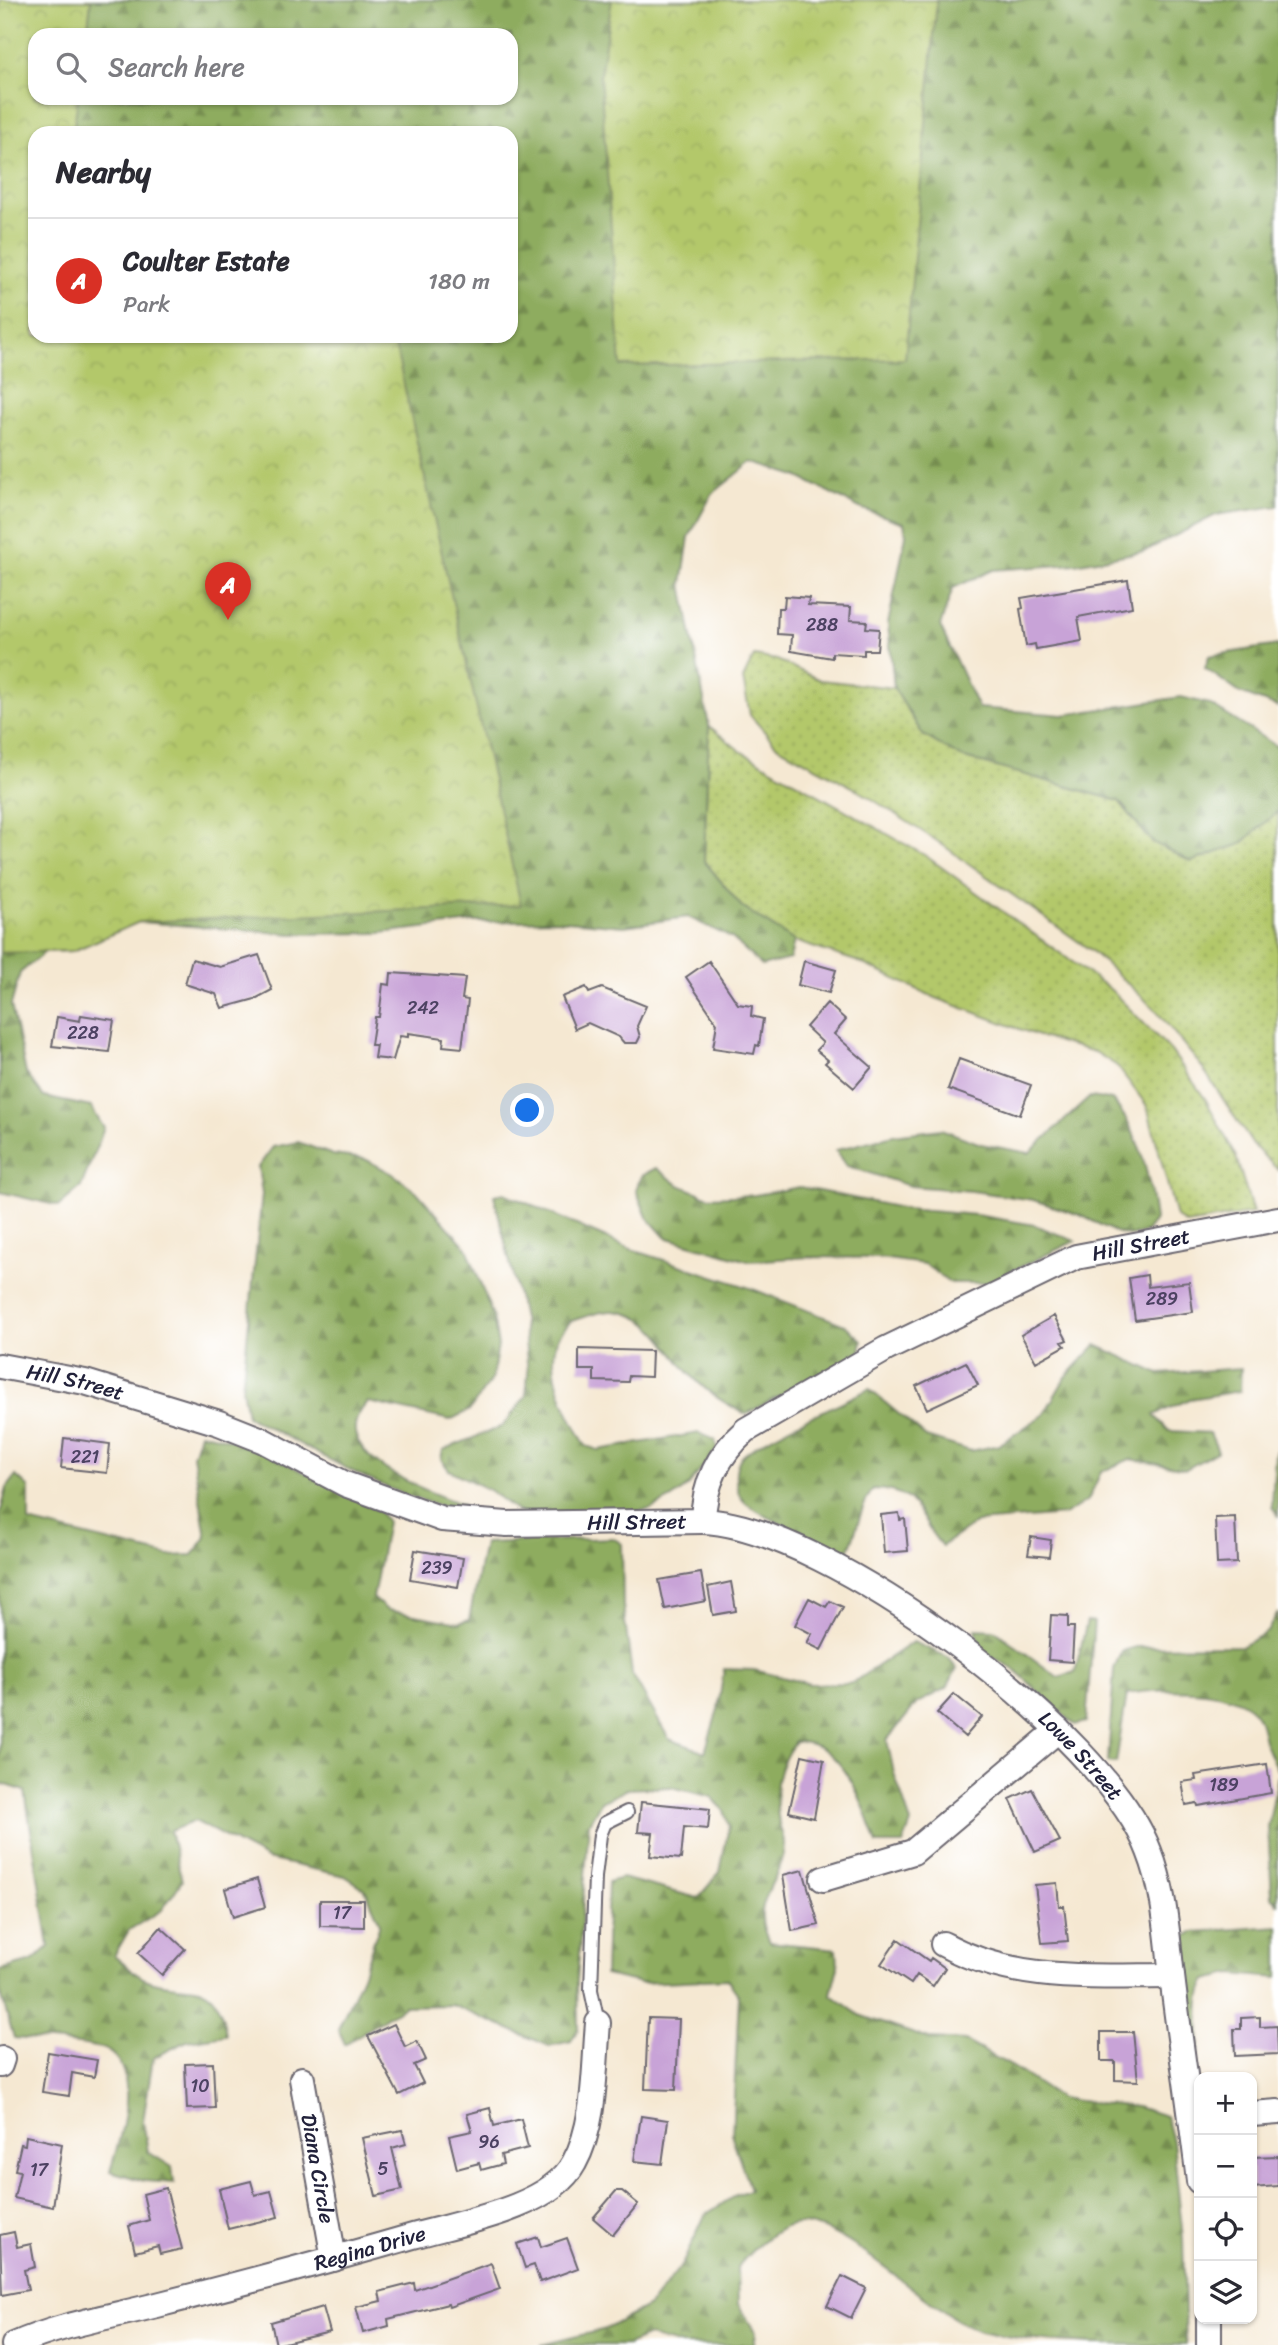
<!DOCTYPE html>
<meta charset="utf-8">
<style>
body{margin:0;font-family:Sriracha,sans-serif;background:#f2f2f3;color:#2b2b33}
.controls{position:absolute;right:21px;bottom:21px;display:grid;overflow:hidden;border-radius:14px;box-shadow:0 2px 5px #0004}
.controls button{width:63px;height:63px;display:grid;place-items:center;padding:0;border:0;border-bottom:2px solid #e1e1e2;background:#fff;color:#2b2b33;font:35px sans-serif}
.you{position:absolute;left:528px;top:1111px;width:24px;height:24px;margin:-18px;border:5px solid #fff;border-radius:50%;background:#1a73e8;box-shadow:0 0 0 10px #1a73e833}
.badge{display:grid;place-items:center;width:46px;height:46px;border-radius:50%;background:#d93025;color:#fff;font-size:23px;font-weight:700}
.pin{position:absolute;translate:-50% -58px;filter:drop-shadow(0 2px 4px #0008)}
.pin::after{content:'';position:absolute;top:37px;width:24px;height:21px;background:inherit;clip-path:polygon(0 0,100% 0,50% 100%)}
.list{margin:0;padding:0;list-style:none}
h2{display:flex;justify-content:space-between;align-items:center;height:91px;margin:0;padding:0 28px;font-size:30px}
h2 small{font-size:23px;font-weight:400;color:#7c7c81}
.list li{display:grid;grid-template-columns:46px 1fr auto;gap:21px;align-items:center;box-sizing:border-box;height:126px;padding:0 28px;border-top:2px solid #e1e1e2}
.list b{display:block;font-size:26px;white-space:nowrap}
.list p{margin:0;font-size:23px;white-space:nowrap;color:#7c7c81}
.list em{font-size:23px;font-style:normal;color:#7c7c81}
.icon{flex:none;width:38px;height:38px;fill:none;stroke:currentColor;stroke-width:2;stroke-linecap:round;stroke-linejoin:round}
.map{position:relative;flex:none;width:1278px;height:2345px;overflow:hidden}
.search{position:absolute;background:#fff;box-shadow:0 2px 5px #0004;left:28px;top:28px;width:490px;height:77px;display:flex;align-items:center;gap:18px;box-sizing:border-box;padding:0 24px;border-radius:21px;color:#7c7c81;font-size:26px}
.panel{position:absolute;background:#fff;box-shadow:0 2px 5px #0004;left:28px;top:126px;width:490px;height:217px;border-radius:21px}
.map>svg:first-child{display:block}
.grass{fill:url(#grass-dots);stroke:#6a7553;stroke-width:2}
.forest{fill:url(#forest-firs);stroke:#58674d;stroke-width:2;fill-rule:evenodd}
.park{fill:url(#park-crowns);stroke:#6a7553;stroke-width:2}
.building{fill:#c8a3d7}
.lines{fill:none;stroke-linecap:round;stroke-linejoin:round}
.service-casing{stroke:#6c6770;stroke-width:16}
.minor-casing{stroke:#6c6770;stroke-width:28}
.service{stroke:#fff;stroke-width:12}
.minor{stroke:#fff;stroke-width:24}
.labels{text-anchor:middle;stroke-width:5;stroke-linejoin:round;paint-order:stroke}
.number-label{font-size:18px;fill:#4c4262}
.street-label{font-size:21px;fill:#22223b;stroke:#fff}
</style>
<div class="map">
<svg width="1278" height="2345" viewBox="0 0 1278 2345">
<defs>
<pattern id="grass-dots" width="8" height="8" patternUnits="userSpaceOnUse" patternTransform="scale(1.75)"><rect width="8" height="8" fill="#b3c86b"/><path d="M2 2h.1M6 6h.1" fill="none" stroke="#9aac5e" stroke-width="1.8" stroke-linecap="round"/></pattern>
<pattern id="forest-firs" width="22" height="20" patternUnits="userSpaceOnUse" patternTransform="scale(1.75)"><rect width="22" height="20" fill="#8eac5f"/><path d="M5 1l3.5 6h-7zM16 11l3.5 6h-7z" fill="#748c50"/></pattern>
<pattern id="park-crowns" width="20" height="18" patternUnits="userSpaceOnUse" patternTransform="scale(1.75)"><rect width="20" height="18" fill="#b3c86b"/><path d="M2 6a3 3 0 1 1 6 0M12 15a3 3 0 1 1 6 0" fill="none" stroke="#9aac5e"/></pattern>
</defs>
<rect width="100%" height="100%" fill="#fff"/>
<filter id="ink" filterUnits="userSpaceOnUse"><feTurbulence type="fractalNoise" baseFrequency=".0143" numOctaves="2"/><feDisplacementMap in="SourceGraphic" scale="14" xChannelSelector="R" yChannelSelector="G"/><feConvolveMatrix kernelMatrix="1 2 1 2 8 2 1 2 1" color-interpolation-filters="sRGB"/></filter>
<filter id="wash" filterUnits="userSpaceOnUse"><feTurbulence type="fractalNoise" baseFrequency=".00686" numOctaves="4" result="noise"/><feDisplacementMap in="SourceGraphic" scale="28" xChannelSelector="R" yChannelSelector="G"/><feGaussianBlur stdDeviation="1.57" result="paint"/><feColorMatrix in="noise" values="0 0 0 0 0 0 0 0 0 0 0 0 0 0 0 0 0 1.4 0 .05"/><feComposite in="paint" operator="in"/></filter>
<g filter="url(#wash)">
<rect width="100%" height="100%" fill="#f5e8d2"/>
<path class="grass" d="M 754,656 L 777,660 L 820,680 L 894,688 L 923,735 L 961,757 L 1119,801 L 1152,842 L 1241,844 L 1278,811 L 1278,1170 L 1253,1145 L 1202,1067 L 1154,1008 L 1093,952 L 937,841 L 858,790 L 777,746 L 750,715 L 743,679 Z
M 709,726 L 739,750 L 926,856 L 1111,990 L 1171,1051 L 1206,1100 L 1236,1157 L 1253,1213 L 1186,1224 L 1176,1217 L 1147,1106 L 1117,1066 L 1095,1052 L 1041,1037 L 936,998 L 859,962 L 794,941 L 742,907 L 704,861 Z"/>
<path class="forest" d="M 0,0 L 1278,0 L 1278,506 L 1216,515 L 1145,551 L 1075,564 L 993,570 L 953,588 L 940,626 L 978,708 L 1063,715 L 1181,697 L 1209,704 L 1278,747 L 1278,811 L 1241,844 L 1191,862 L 1152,842 L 1119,801 L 961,757 L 923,735 L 894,688 L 888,624 L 906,535 L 904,523 L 860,508 L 797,476 L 752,462 L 712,494 L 689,537 L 682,584 L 709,726 L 704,861 L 742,907 L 794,941 L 790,959 L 762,966 L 732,938 L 688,917 L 624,926 L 555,920 L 473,922 L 380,933 L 293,934 L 139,922 L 73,951 L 45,952 L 20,973 L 11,1005 L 26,1073 L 44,1097 L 91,1107 L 104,1128 L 81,1187 L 59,1206 L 0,1192 ZM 35,35 L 511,35 L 511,98 L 35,98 ZM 35,133 L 511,133 L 511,336 L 35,336 Z
M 1278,645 L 1278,707 L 1240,693 L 1205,668 L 1209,656 Z
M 1090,1097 L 1112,1100 C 1140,1131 1150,1179 1155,1220 L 1146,1232 L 1130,1236 L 1115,1232 L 1080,1215 L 1033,1200 L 972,1191 L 910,1186 L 847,1166 L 836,1150 L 893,1135 L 941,1129 L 981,1144 L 1029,1153 Z
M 298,1142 L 333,1155 L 365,1159 L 393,1174 L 416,1191 L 467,1248 L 493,1317 L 498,1346 L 492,1378 L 470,1410 L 450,1420 L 368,1402 C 317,1453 428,1491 463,1505 L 462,1510 C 393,1500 310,1448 247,1416 L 242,1388 L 262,1194 L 258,1167 L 273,1147 Z
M 656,1168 L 679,1185 L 709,1197 L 755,1195 L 800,1187 L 906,1209 L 976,1215 L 1035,1225 L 1075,1241 L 986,1283 L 951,1283 L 924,1264 L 880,1258 L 809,1257 L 748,1261 L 665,1237 L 647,1217 L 636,1190 L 641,1176 Z
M 504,1193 L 633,1250 L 750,1288 L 845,1325 L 862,1340 L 860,1353 L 746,1414 C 726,1404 709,1394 693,1377 C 666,1351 658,1315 613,1311 C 601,1310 583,1318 571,1321 C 566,1327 558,1335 556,1343 C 547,1376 570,1418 586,1446 L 598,1450 L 699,1433 L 715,1440 L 717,1449 L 688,1486 L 672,1498 L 651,1509 L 612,1515 L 540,1516 L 517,1511 L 489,1490 L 449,1470 L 441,1459 L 443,1450 L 503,1426 L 526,1396 L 528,1374 L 523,1318 L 494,1195 Z
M 1096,1345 L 1159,1374 L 1241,1368 L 1240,1391 L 1190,1399 L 1154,1415 L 1169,1431 L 1210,1433 L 1218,1451 L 1186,1469 L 1130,1459 L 1101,1472 L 1088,1500 L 1064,1515 L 977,1522 L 942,1546 C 915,1517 922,1490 873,1489 C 859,1509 858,1531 847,1553 C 826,1543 754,1515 742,1499 C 735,1490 733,1468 741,1458 C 754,1441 844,1402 869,1389 L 926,1437 L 971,1451 L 999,1445 L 1044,1414 L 1065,1378 Z
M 200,1433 C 243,1436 337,1490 379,1511 L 387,1522 L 373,1598 L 387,1610 L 459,1623 L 469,1620 L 484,1543 L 613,1538 L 622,1544 L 623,1606 L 632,1674 L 669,1739 L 705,1752 L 718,1709 L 724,1669 L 754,1670 L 810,1684 L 852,1683 L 913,1642 L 948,1657 L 957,1668 L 947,1688 L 917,1703 L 887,1740 L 894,1773 L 911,1823 L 903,1844 L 877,1844 C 864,1806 844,1740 795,1742 C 774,1771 774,1790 779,1824 C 780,1830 785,1838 784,1845 C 783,1883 747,1899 769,1942 L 837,1949 L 838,1967 L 831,1994 L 859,2015 L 929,2039 L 965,2041 L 1013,2067 L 1061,2099 L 1137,2107 L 1166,2116 L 1173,2141 L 1183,2238 L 1186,2345 C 1124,2345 1037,2345 980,2331 C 924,2310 852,2225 800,2224 C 778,2223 749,2252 737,2268 L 738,2304 L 756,2333 L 754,2345 L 682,2345 L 649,2336 L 627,2345 L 541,2345 L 606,2329 L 649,2306 L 683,2263 L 705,2215 L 736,2195 L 750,2190 L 732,2136 L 739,1996 L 727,1979 L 641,1983 L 605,1975 L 608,1882 L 622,1878 L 698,1898 L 720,1872 L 729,1826 L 724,1811 L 712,1797 L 671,1787 L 628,1789 L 601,1802 L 589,1823 L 577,1981 L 578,2029 L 571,2041 L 549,2046 L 452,2005 L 404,2006 L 345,2044 L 338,2029 L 362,1976 L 380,1923 L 365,1889 L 345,1876 L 267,1859 L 195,1821 L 170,1831 L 182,1881 L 162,1910 L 129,1930 L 114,1956 C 124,1963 135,1975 145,1979 C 186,1996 216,1969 226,2035 L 187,2041 L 153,2058 L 143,2121 L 148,2152 L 172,2167 L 174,2183 L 144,2181 L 110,2171 C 120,2140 143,2070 106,2050 C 93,2043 33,2040 14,2038 L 0,1991 L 0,1970 L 32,1961 L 49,1947 L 25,1791 L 0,1783 L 0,1514 L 7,1488 L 16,1476 L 29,1488 L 29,1522 L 169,1556 L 193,1555 L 206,1537 L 193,1455 Z
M 1278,1448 L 1278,1515 L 1272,1507 L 1275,1453 Z
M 1278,1612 L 1278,1771 C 1274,1763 1269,1755 1266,1746 C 1262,1737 1262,1724 1256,1715 C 1238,1686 1158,1688 1127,1694 L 1116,1763 L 1108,1762 L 1114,1669 L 1121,1651 L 1136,1647 L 1242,1646 L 1267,1632 Z
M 1087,1621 L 1094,1622 L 1086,1722 L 1075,1725 L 1014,1669 L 981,1650 L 976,1629 L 994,1630 L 1058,1677 L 1075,1672 Z
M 1278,1776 L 1278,1903 L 1272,1897 L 1268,1827 Z
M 1278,1926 L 1278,1978 L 1231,1974 L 1207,1980 C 1192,2004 1205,2033 1197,2060 L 1189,2055 L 1182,1945 L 1184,1938 L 1193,1932 Z"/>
<path class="park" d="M 0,0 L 91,0 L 87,35 L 35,35 L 35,98 L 78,98 L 73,133 L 35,133 L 35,336 L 393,336 L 521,905 L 139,922 L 73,951 L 0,953 Z
M 612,0 L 937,0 L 905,359 L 621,366 L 600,75 Z"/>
<g id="blocks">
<path class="building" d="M 1128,580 L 1132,607 L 1078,617 L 1082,641 L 1036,649 L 1035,644 L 1026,646 L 1020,609 L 1023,608 L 1021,598 Z
M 785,596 L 809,598 L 808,605 L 851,607 L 850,620 L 867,621 L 866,628 L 879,629 L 877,650 L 864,650 L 864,655 L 832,653 L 832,658 L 791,651 L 792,635 L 777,634 L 778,608 L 784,608 Z
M 259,955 L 272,990 L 255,999 L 222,1008 L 216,994 L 185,984 L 192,959 L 220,967 Z
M 709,961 L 738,1004 L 752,1006 L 751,1016 L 763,1019 L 759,1046 L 756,1045 L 754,1054 L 713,1048 L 717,1023 L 686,977 Z
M 804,961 L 836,970 L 829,993 L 798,985 Z
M 391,973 L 465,978 L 462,999 L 468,1000 L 462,1048 L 443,1046 L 444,1038 L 408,1033 L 408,1037 L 400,1036 L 393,1060 L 374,1058 L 376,1045 L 371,1045 L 375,1017 L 379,1017 L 383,984 L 390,985 Z
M 586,987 L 589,993 L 602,988 L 646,1006 L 637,1026 L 640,1037 L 637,1043 L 624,1043 L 619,1037 L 588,1023 L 575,1029 L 562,997 Z
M 827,1003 L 846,1020 L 834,1034 L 872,1067 L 854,1088 L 825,1063 L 828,1060 L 816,1050 L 823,1043 L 806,1027 Z
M 81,1015 L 114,1020 L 109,1052 L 52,1046 L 57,1017 L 80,1021 Z
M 959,1059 L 1031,1085 L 1020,1115 L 948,1089 Z
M 1147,1275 L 1148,1287 L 1189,1282 L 1193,1312 L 1135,1320 L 1129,1278 Z
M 1054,1316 L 1067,1340 L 1062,1342 L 1065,1346 L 1036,1362 L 1021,1335 Z
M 579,1349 L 652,1351 L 651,1377 L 629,1376 L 628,1382 L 594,1381 L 594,1370 L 579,1370 Z
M 966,1362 L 978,1385 L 927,1409 L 916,1386 Z
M 64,1438 L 110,1444 L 107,1473 L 61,1468 Z
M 899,1513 L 900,1520 L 905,1519 L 908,1551 L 884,1553 L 881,1515 Z
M 1235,1517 L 1237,1563 L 1217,1564 L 1215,1518 Z
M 1031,1537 L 1051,1540 L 1049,1557 L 1028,1555 Z
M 415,1550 L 463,1558 L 458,1587 L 410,1579 Z
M 701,1573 L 706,1601 L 665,1609 L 659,1580 Z
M 731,1582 L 736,1611 L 713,1615 L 708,1587 Z
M 809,1598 L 826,1607 L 830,1601 L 843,1607 L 821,1650 L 807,1643 L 812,1634 L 795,1625 Z
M 1051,1615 L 1068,1616 L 1068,1627 L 1074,1627 L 1072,1662 L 1048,1660 Z
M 954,1694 L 982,1717 L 965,1737 L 937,1713 Z
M 802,1755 L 824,1760 L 814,1818 L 789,1812 Z
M 1267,1764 L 1271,1793 L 1198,1806 L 1197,1803 L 1186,1805 L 1182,1782 L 1196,1780 L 1195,1775 Z
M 1032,1789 L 1060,1841 L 1035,1852 L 1010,1799 Z
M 641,1802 L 710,1809 L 708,1829 L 684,1827 L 681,1859 L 650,1856 L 653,1833 L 638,1832 Z
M 803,1870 L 819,1925 L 792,1931 L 783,1875 Z
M 257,1879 L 265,1907 L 233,1917 L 225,1889 Z
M 1057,1883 L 1059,1906 L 1064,1906 L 1068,1941 L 1042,1943 L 1035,1885 Z
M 320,1900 L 364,1900 L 364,1927 L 320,1926 Z
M 161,1927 L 185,1949 L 162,1975 L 138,1953 Z
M 898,1939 L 929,1961 L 931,1958 L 945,1968 L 933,1986 L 917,1975 L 911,1984 L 881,1964 Z
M 1260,2017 L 1260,2027 L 1277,2026 L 1278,2054 L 1235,2056 L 1234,2029 L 1241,2029 L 1241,2018 Z
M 648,2018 L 679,2019 L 676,2090 L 645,2089 Z
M 394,2024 L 405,2047 L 417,2041 L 426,2060 L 414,2065 L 423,2083 L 399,2095 L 368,2036 Z
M 1101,2032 L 1133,2032 L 1138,2081 L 1115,2080 L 1115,2061 L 1101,2061 Z
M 48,2052 L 97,2060 L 94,2077 L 72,2073 L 69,2096 L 42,2092 Z
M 213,2063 L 215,2108 L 187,2109 L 185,2064 Z
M 490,2108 L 494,2126 L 521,2119 L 528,2148 L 501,2155 L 503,2164 L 481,2170 L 479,2163 L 457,2169 L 449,2136 L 472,2131 L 467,2114 Z
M 641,2116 L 668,2120 L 662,2164 L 634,2161 Z
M 402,2130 L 406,2144 L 392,2148 L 402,2190 L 376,2196 L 362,2138 Z
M 26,2136 L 62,2144 L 53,2207 L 14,2198 L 20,2171 L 15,2170 L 21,2144 L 25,2145 Z
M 1278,2156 L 1278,2186 L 1252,2188 L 1252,2157 Z
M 251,2181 L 255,2195 L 271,2191 L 278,2217 L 228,2229 L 219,2189 Z
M 166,2188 L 182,2249 L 160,2254 L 158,2246 L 135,2252 L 129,2226 L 149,2220 L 143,2194 Z
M 616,2191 L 622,2191 L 638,2204 L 613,2235 L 593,2218 Z
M 14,2232 L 17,2247 L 31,2244 L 35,2267 L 24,2270 L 28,2290 L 2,2295 L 0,2235 Z
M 538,2237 L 541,2247 L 567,2238 L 578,2268 L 540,2282 L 534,2265 L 525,2268 L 517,2244 Z
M 491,2263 L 500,2289 L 449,2307 L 448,2304 L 388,2319 L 389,2326 L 363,2333 L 356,2307 L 381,2301 L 379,2292 L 414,2283 L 415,2290 Z
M 842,2276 L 866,2288 L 851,2318 L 827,2306 Z
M 323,2307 L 330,2332 L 276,2345 L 271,2322 Z"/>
</g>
</g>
<g filter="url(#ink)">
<use href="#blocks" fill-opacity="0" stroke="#6c6770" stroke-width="2"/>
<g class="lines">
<g class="service-casing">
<path id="service" d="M 598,2023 L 591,1990 L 595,1877 L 600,1835 L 605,1823 L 627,1812"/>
</g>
<g class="minor-casing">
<g id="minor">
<path id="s1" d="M 0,1366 L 85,1382 L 219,1423 L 262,1440 L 345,1484 L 442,1519 L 507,1524 L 703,1521 C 704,1483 718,1455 746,1430 L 886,1349 L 1076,1257 L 1278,1219"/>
<path id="s2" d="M 703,1521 C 828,1526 1105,1734 1149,1851 C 1165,1891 1167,1934 1172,1976 C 1180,2044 1191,2112 1199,2181"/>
<path d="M 823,1879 L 913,1852 L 1058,1730"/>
<path d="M 943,1944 C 1015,1983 1093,1976 1172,1976"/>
<path d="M 0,2065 L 2,2059"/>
<path id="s3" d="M 302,2079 L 334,2259"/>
<path d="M 1252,2114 L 1278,2112"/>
<path d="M 1209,2319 L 1209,2345"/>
<path id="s4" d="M 14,2345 C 58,2325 110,2317 157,2305 C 243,2283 328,2261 413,2236 C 459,2223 550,2208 574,2163 C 596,2124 594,2067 598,2023"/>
</g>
</g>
<use href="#service" class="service"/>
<use href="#minor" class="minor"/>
</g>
</g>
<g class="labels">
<g class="number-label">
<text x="822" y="631">288</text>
<text x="423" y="1014">242</text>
<text x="83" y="1039">228</text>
<text x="1162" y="1305">289</text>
<text x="85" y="1463">221</text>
<text x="437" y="1574">239</text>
<text x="1224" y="1791">189</text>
<text x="342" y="1919">17</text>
<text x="200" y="2092">10</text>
<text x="489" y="2148">96</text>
<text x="383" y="2175">5</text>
<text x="39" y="2176">17</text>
</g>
<g class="street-label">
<text dy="7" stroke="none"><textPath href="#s1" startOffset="1274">Hill Street</textPath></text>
<text dy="7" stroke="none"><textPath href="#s1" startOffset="77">Hill Street</textPath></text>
<text dy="7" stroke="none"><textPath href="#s1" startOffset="665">Hill Street</textPath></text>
<text dy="7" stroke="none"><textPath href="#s2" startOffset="452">Lowe Street</textPath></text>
<text dy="7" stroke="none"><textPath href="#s3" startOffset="91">Diana Circle</textPath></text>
<text dy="7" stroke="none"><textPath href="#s4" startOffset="369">Regina Drive</textPath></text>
</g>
</g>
</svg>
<div class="controls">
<button>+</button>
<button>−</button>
<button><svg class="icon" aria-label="locate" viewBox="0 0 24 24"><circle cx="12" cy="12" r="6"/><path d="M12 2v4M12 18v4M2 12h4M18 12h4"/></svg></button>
<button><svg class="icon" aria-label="layers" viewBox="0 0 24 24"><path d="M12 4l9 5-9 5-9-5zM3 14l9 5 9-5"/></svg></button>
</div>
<div class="you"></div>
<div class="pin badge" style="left:228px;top:620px">A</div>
<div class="search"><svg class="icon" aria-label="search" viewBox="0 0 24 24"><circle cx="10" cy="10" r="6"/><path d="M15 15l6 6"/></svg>Search here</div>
<section class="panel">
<h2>Nearby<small></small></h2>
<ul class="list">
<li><span class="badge">A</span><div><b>Coulter Estate</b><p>Park</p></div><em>180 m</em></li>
</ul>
</section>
</div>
